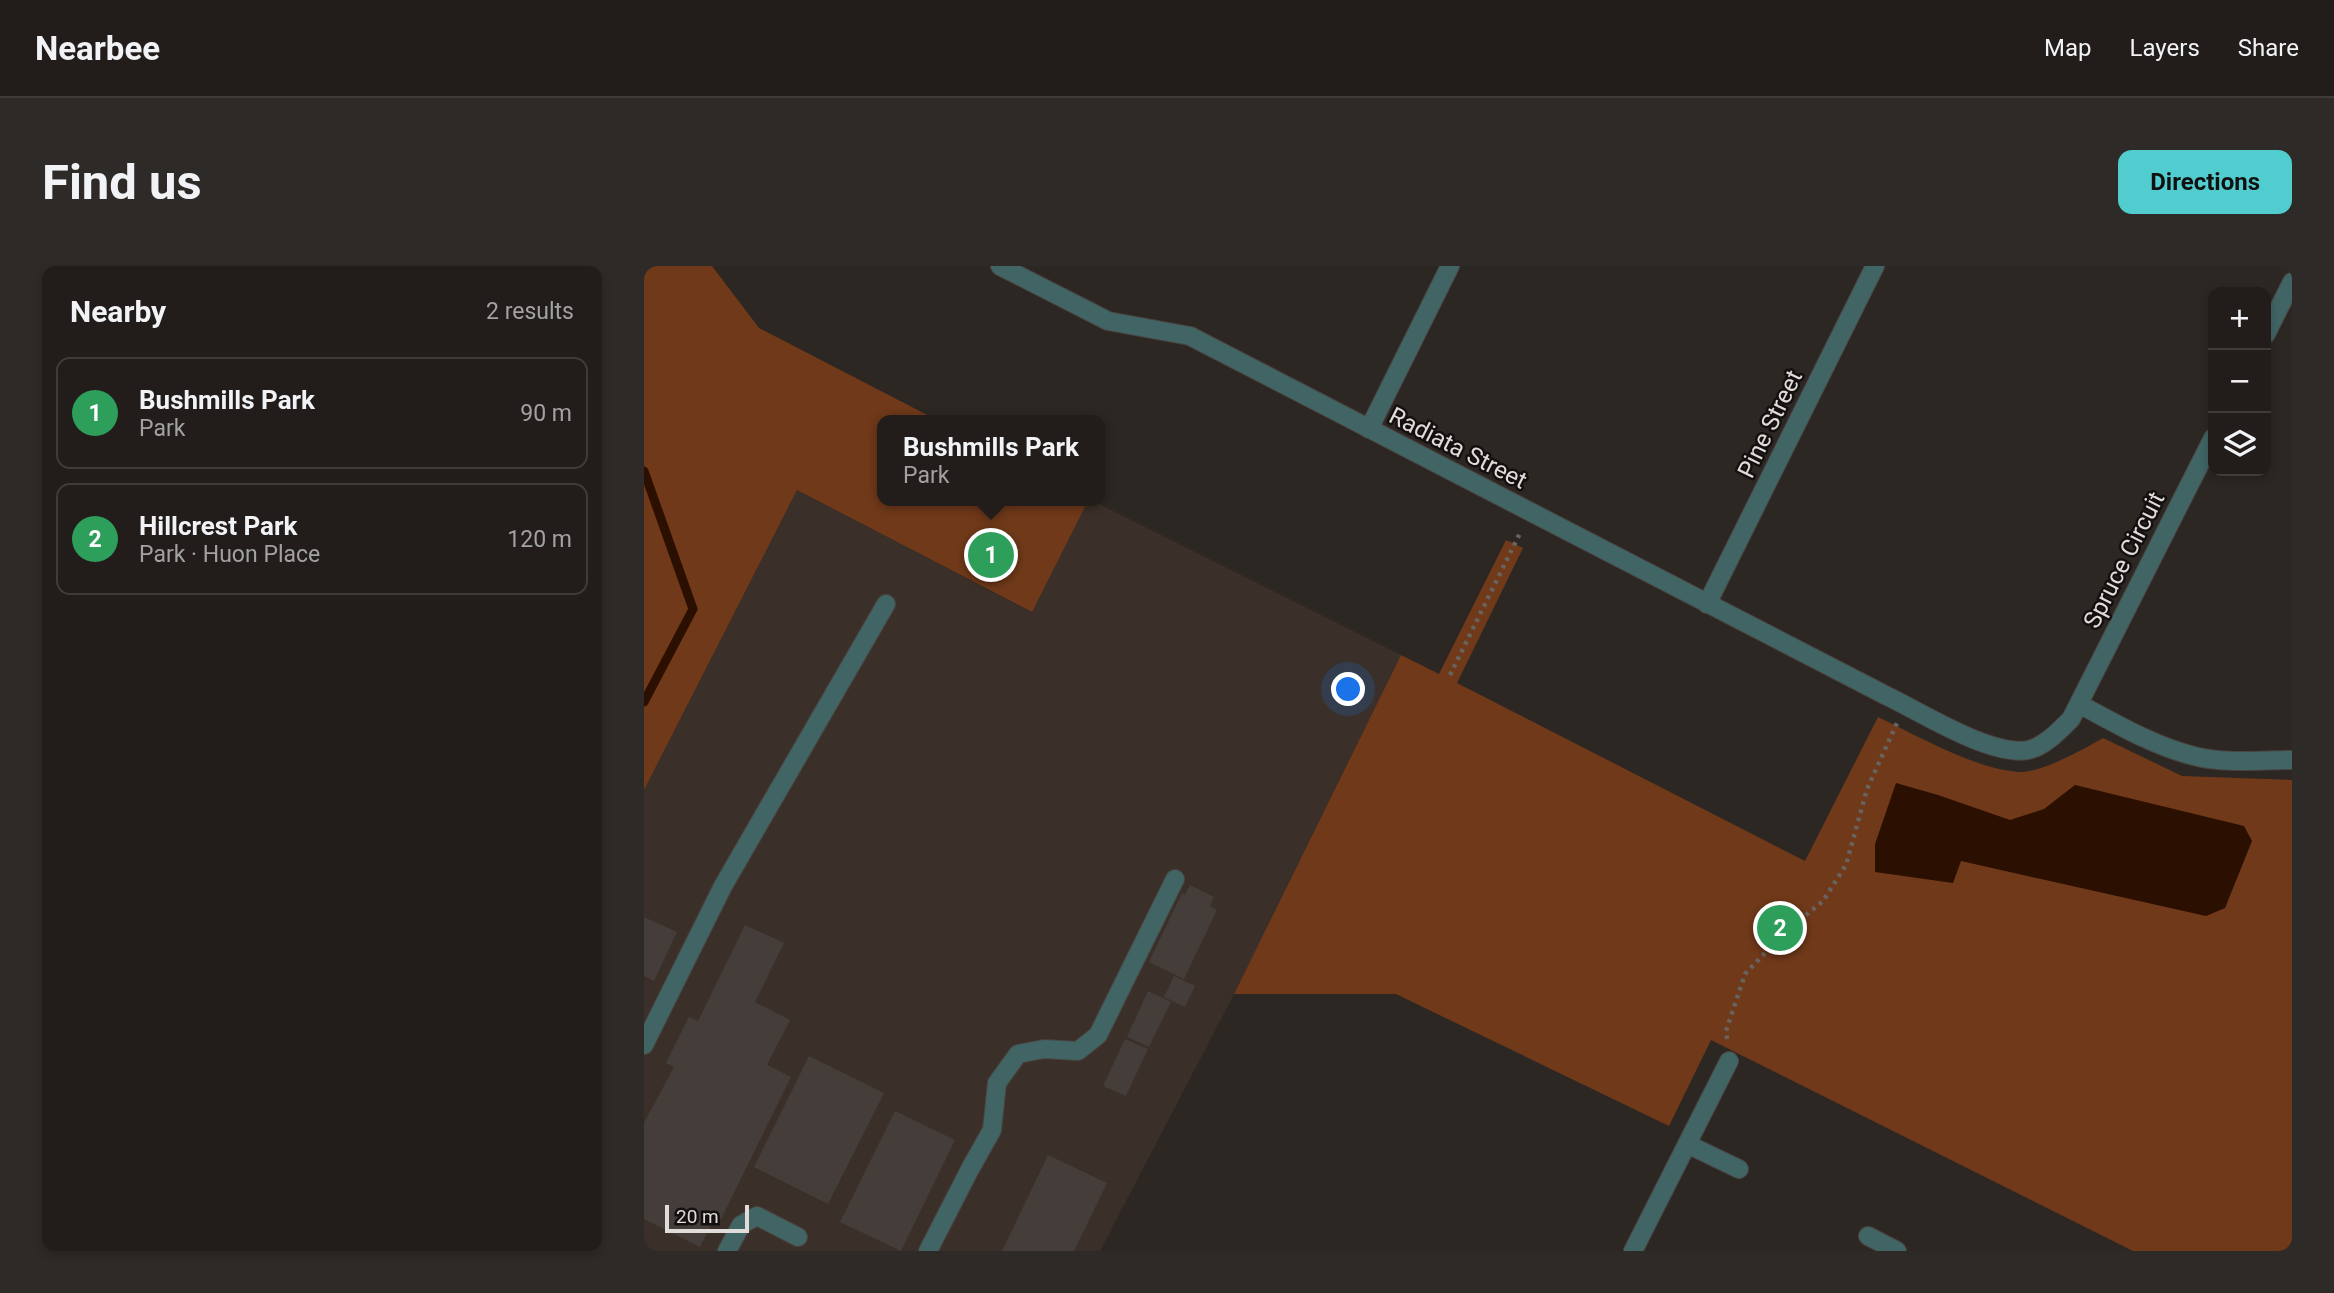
<!DOCTYPE html>
<meta charset="utf-8">
<style>
body{margin:0;font-family:Roboto,sans-serif;background:#2e2a27;color:#f1f3f6}
.controls{position:absolute;right:21px;top:21px;display:grid;overflow:hidden;border-radius:14px;box-shadow:0 4px 10px #0003}
.controls button{width:63px;height:63px;display:grid;place-items:center;padding:0;border:0;border-bottom:2px solid #3f3b39;background:#221d1a;color:#f1f3f6;font:35px sans-serif}
.scale{position:absolute;left:21px;bottom:18px;width:84px;box-sizing:border-box;padding-left:7px;border:4px solid #e0dcda;border-top:0;font-size:19px;line-height:24px;white-space:nowrap;color:#e0dcda;-webkit-text-stroke:5px #13100f;paint-order:stroke}
.you{position:absolute;left:705px;top:424px;width:24px;height:24px;margin:-18px;border:5px solid #fff;border-radius:50%;background:#1a73e8;box-shadow:0 0 0 10px #1a73e833}
.badge{display:grid;place-items:center;width:46px;height:46px;border-radius:50%;background:#52cdcf;color:#fff;font-size:23px;font-weight:700}
.pin{position:absolute;translate:-50% -50%;border:4px solid #fff;box-shadow:0 2px 7px #0006}
.popup{position:absolute;left:233px;top:149px;width:228px;height:91px;box-sizing:border-box;display:grid;place-content:center;border-radius:14px;background:#221d1a;filter:drop-shadow(0 2px 5px #0005);font-size:23px;white-space:nowrap;color:#a2a2a2}
.popup b{font-size:26px;color:#f1f3f6}
.popup::after{content:'';position:absolute;left:50%;top:100%;margin-left:-14px;border:14px solid transparent;border-top-color:#221d1a}
.list{margin:0;padding:0;list-style:none}
h2{display:flex;justify-content:space-between;align-items:center;height:91px;margin:0;padding:0 28px;font-size:30px}
h2 small{font-size:23px;font-weight:400;color:#a2a2a2}
.list li{display:grid;grid-template-columns:46px 1fr auto;gap:21px;align-items:center;box-sizing:border-box;height:112px;margin:0 14px 14px;padding:0 14px;border:2px solid #3f3b39;border-radius:14px}
.list b{display:block;font-size:26px;white-space:nowrap}
.list p{margin:0;font-size:23px;white-space:nowrap;color:#a2a2a2}
.list em{font-size:23px;font-style:normal;color:#a2a2a2}
.icon{flex:none;width:38px;height:38px;fill:none;stroke:currentColor;stroke-width:2;stroke-linecap:round;stroke-linejoin:round}
.map{position:relative;flex:none;width:1648px;height:985px;overflow:hidden;border-radius:14px}
header{display:flex;align-items:center;gap:42px;box-sizing:border-box;height:98px;padding:0 35px;background:#221d1a;border-bottom:2px solid #3f3b39}
header strong{font-size:33px}
nav{display:flex;gap:38px;margin-inline-start:auto;font-size:24px}
.intro{display:flex;align-items:center;justify-content:space-between;box-sizing:border-box;height:168px;padding:0 42px}
h1{margin:0;font-size:49px}
.button{padding:18px 32px;border-radius:14px;background:#52cdcf;color:#111;font-size:24px;font-weight:700}
main{display:flex;gap:42px;padding:0 42px}
aside{flex:1;background:#221d1a;border-radius:14px;box-shadow:0 4px 10px #0003}
.map>svg:first-child{display:block}
.built{fill:#3b3029}
.green{fill:#703919}
.water{fill:#2b0f01}
.lines{fill:none;stroke-linecap:round;stroke-linejoin:round}
.stream{stroke:#2b0f01;stroke-width:9}
.building{fill:#443d39}
.minor-casing{stroke:#4a4440;stroke-width:20}
.path{stroke:#68635f;stroke-width:4.5;stroke-dasharray:3.5 5;stroke-linecap:butt}
.minor{stroke:#416465;stroke-width:18}
.labels{text-anchor:middle;stroke-width:5;stroke-linejoin:round;paint-order:stroke}
.street-label{font-size:24px;fill:#e0dcda;stroke:#13100f}
</style>
<header>
<strong>Nearbee</strong>
<nav><a>Map</a><a>Layers</a><a>Share</a></nav>
</header>
<div class="intro"><h1>Find us</h1><a class="button">Directions</a></div>
<main>
<aside>
<h2>Nearby<small>2 results</small></h2>
<ul class="list">
<li><span class="badge" style="background:#2e9e5b">1</span><div><b>Bushmills Park</b><p>Park</p></div><em>90 m</em></li>
<li><span class="badge" style="background:#2e9e5b">2</span><div><b>Hillcrest Park</b><p>Park · Huon Place</p></div><em>120 m</em></li>
</ul>
</aside>
<div class="map">
<svg width="1648" height="985" viewBox="0 0 1648 985">
<rect width="100%" height="100%" fill="#2d2723"/>
<path class="built" d="M 153,224 L 387,346 L 444,235 L 449,235 L 757,389 L 590,728 L 456,985 L 0,985 L 0,524 Z"/>
<path class="green" d="M 0,0 L 68,0 L 115,62 L 293,154 L 238,154 L 238,235 L 444,235 L 388,346 L 153,224 L 0,524 Z
M 862,274 L 879,282 L 813,417 L 1161,595 L 1234,451 C 1274,470 1331,503 1375,506 C 1397,507 1440,483 1459,472 L 1538,510 L 1648,514 L 1648,985 L 1489,985 L 1067,774 L 1025,860 L 752,728 L 590,728 L 757,389 L 795,408 Z"/>
<path class="water" d="M 1252,517 L 1294,529 L 1366,554 L 1400,543 L 1431,519 L 1600,560 L 1608,575 L 1581,642 L 1562,650 L 1317,595 L 1309,617 L 1231,606 L 1231,578 Z"/>
<g class="lines">
<path class="stream" d="M 0,205 L 49,343 L 0,436"/>
</g>
<path class="building" d="M 546,619 L 570,631 L 566,640 L 573,644 L 540,713 L 505,696 L 538,627 L 541,629 Z
M 0,651 L 33,666 L 10,715 L 0,710 Z
M 101,659 L 140,677 L 111,736 L 146,754 L 123,799 L 147,811 L 77,953 L 71,951 L 56,981 L 0,953 L 0,857 L 30,801 L 22,797 L 45,751 L 54,755 Z
M 530,710 L 551,720 L 541,741 L 520,731 Z
M 504,725 L 527,736 L 505,781 L 483,771 Z
M 481,773 L 504,783 L 482,830 L 459,820 Z
M 165,790 L 240,827 L 184,938 L 110,901 Z
M 251,845 L 311,874 L 257,985 L 196,956 Z
M 404,889 L 463,917 L 430,985 L 358,985 Z"/>
<g class="lines">
<g class="minor-casing">
<path id="minor" d="M 356,0 L 464,55 L 546,70 L 1243,430 C 1277,446 1347,491 1384,484 C 1400,481 1416,464 1427,453 L 1569,172
M 1622,68 L 1648,16
M 725,163 L 806,0
M 1063,338 L 1231,0
M 1435,438 C 1471,457 1509,480 1550,490 C 1581,498 1615,494 1648,494
M 0,779 L 79,620 L 242,338
M 1043,878 L 1095,903
M 1224,970 L 1253,985
M 83,985 L 97,959 L 113,950 L 154,971
M 284,985 L 326,903 L 348,864 L 353,817 L 374,788 L 400,783 L 434,785 L 454,769 L 531,613
M 989,985 L 1085,795"/>
</g>
<path class="path" d="M 806,409 L 877,265
M 1083,773 L 1082,765 L 1101,708 L 1139,668 L 1179,635 L 1202,599 L 1223,523 L 1253,457"/>
<use href="#minor" class="minor"/>
</g>
<g class="labels">
<g class="street-label">
<text transform="translate(1126 158) rotate(-64)" y="8">Pine Street</text>
<text transform="translate(814 182) rotate(27)" y="8">Radiata Street</text>
<text transform="translate(1480 294) rotate(-63)" y="8">Spruce Circuit</text>
</g>
</g>
</svg>
<div class="controls">
<button>+</button>
<button>−</button>
<button><svg class="icon" aria-label="layers" viewBox="0 0 24 24"><path d="M12 4l9 5-9 5-9-5zM3 14l9 5 9-5"/></svg></button>
</div>
<div class="scale">20 m</div>
<div class="you"></div>
<div class="pin badge" style="left:347px;top:289px;background:#2e9e5b">1</div>
<div class="popup"><b>Bushmills Park</b>Park</div>
<div class="pin badge" style="left:1136px;top:662px;background:#2e9e5b">2</div>
</div>
</main>
